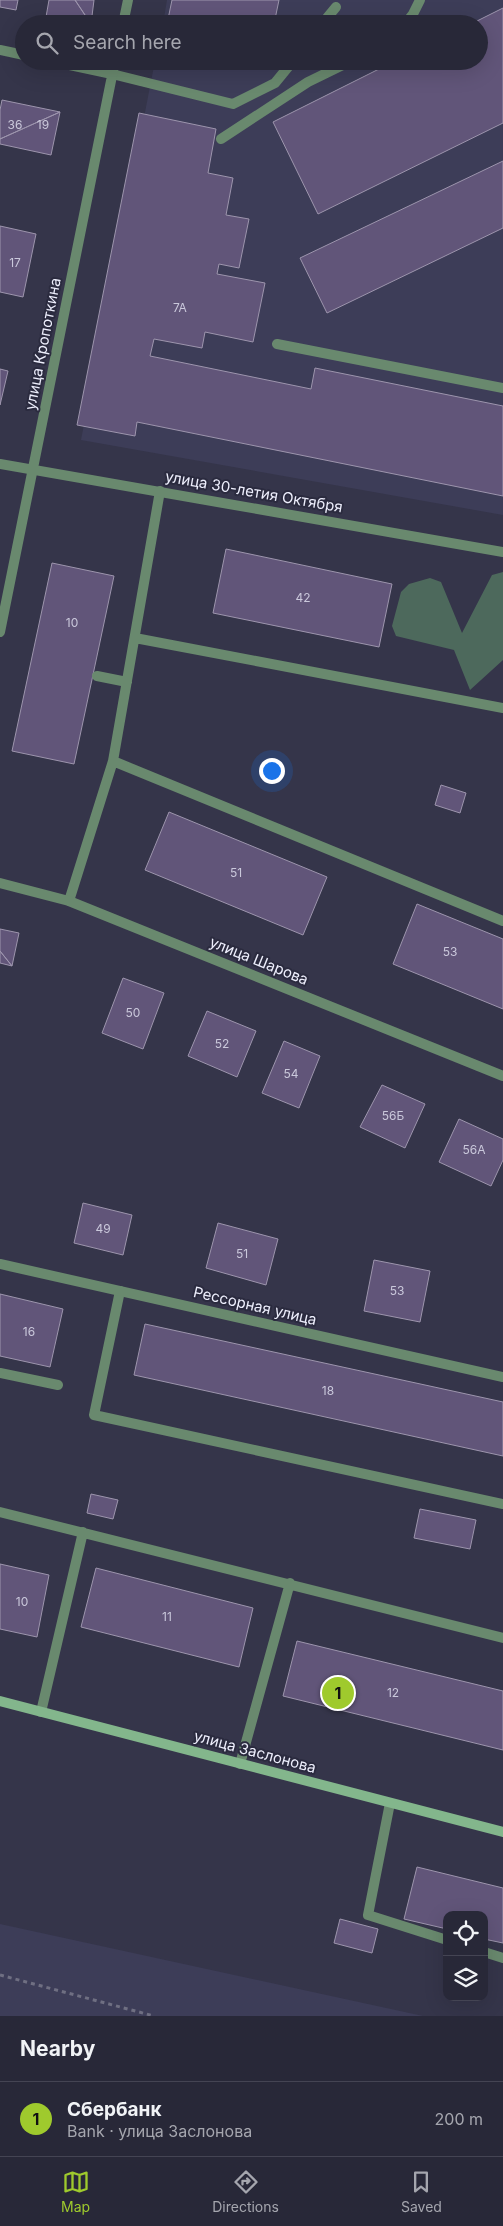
<!DOCTYPE html>
<meta charset="utf-8">
<style>
body{margin:0;font-family:Inter,sans-serif;background:#303040;color:#f1f3f6}
.controls{position:absolute;right:15px;bottom:15px;display:grid;overflow:hidden;border-radius:10px;box-shadow:0 5px 20px #0002}
.controls button{width:45px;height:45px;display:grid;place-items:center;padding:0;border:0;border-bottom:1px solid #444453;background:#282838;color:#f1f3f6;font:25px sans-serif}
.you{position:absolute;left:271px;top:770px;width:18px;height:18px;margin:-12px;border:4px solid #fff;border-radius:50%;background:#1a73e8;box-shadow:0 0 0 8px #1a73e833}
.badge{display:grid;place-items:center;width:32px;height:32px;border-radius:50%;background:#9fca2d;color:#111;font-size:16px;font-weight:700}
.pin{position:absolute;translate:-50% -50%;border:2px solid #fff;box-shadow:0 1px 5px #0006}
.list{margin:0;padding:0;list-style:none}
h2{display:flex;justify-content:space-between;align-items:center;height:65px;margin:0;padding:0 20px;font-size:21px}
h2 small{font-size:16px;font-weight:400;color:#a5a6ae}
.list li{display:grid;grid-template-columns:32px 1fr auto;gap:15px;align-items:center;box-sizing:border-box;height:75px;padding:0 20px;border-top:1px solid #444453}
.list b{display:block;font-size:19px;white-space:nowrap}
.list p{margin:0;font-size:16px;white-space:nowrap;color:#a5a6ae}
.list em{font-size:16px;font-style:normal;color:#a5a6ae}
.icon{flex:none;width:28px;height:28px;fill:none;stroke:currentColor;stroke-width:2;stroke-linecap:round;stroke-linejoin:round}
.map{position:relative;flex:none;width:503px;height:2016px;overflow:hidden}
.search{position:absolute;background:#282838;box-shadow:0 5px 20px #0002;left:15px;right:15px;top:15px;height:55px;display:flex;align-items:center;gap:12px;box-sizing:border-box;padding:0 18px;border-radius:28px;color:#a5a6ae;font-size:19px}
.sheet{height:140px;background:#282838}
nav{display:flex;justify-content:space-around;align-items:center;box-sizing:border-box;height:70px;border-top:1px solid #444453;background:#282838;font-size:14px;color:#a5a6ae}
nav a{display:grid;justify-items:center;gap:2px}
nav .on{color:#9fca2d}
.map>svg:first-child{display:block}
.built{fill:#3d3d58}
.green{fill:#4d695c}
.building{fill:#615579;stroke:#9d95ad}
.lines{fill:none;stroke-linecap:round;stroke-linejoin:round}
.path{stroke:#6f6f82;stroke-width:3;stroke-dasharray:4 4;stroke-linecap:butt}
.lane{stroke:#69896e;stroke-width:10}
.street{stroke:#69896e;stroke-width:10}
.secondary{stroke:#83b68c;stroke-width:10}
.labels{text-anchor:middle;stroke-width:4;stroke-linejoin:round;paint-order:stroke}
.number-label{font-size:12px;fill:#cac8db}
.street-label{font-size:15px;fill:#edeefc;stroke:#2b2b3f}
</style>
<div class="map">
<svg width="503" height="2016" viewBox="0 0 503 2016">
<rect width="100%" height="100%" fill="#35354a"/>
<path class="built" d="M 167,0 L 503,0 L 503,515 L 81,440 L 155,61 L 479,61 L 479,24 L 163,24 Z
M 0,1924 L 423,2016 L 0,2016 Z"/>
<path class="green" d="M 503,572 L 503,660 L 470,690 L 454,650 L 396,636 L 392,626 L 401,592 L 409,584 L 430,578 L 441,582 L 462,633 L 492,575 Z"/>
<path class="building" d="M 0,0 L 18,0 L 16,10 L 0,7 Z
M 49,0 L 75,0 L 91,24 L 46,17 Z
M 75,0 L 94,0 L 91,24 Z
M 172,0 L 279,0 L 274,24 L 167,24 Z
M 503,8 L 503,123 L 318,214 L 273,122 L 395,61 L 479,61 L 479,24 L 471,24 Z
M 231,61 L 265,61 L 264,69 Z
M 2,100 L 60,112 L 0,139 L 0,110 Z
M 60,112 L 51,155 L 0,144 L 0,139 Z
M 139,113 L 216,129 L 208,173 L 233,178 L 226,215 L 249,219 L 239,268 L 219,264 L 217,274 L 265,283 L 253,342 L 205,332 L 202,348 L 154,339 L 150,356 L 311,389 L 315,368 L 503,406 L 503,496 L 137,422 L 135,436 L 77,425 Z
M 503,161 L 503,228 L 327,313 L 300,258 Z
M 0,226 L 36,234 L 23,297 L 0,292 Z
M 0,369 L 8,371 L 0,405 Z
M 226,549 L 392,584 L 379,647 L 213,613 Z
M 52,563 L 114,576 L 74,764 L 12,751 Z
M 441,785 L 466,793 L 460,813 L 435,805 Z
M 169,812 L 327,877 L 303,935 L 145,870 Z
M 417,904 L 503,939 L 503,1009 L 393,964 Z
M 0,929 L 19,933 L 12,966 L 0,951 Z
M 0,951 L 12,966 L 0,963 Z
M 123,978 L 164,993 L 143,1049 L 102,1033 Z
M 207,1011 L 256,1031 L 237,1077 L 188,1056 Z
M 284,1041 L 320,1056 L 299,1108 L 262,1093 Z
M 382,1085 L 425,1104 L 405,1148 L 360,1127 Z
M 459,1119 L 503,1139 L 503,1160 L 491,1186 L 439,1162 Z
M 83,1203 L 132,1215 L 123,1255 L 74,1243 Z
M 218,1223 L 278,1239 L 266,1285 L 206,1268 Z
M 374,1260 L 430,1271 L 420,1322 L 364,1311 Z
M 0,1294 L 63,1309 L 50,1367 L 0,1356 Z
M 145,1324 L 503,1402 L 503,1456 L 134,1375 Z
M 91,1494 L 118,1500 L 113,1519 L 87,1513 Z
M 420,1509 L 476,1520 L 470,1549 L 414,1538 Z
M 0,1564 L 49,1575 L 37,1637 L 0,1629 Z
M 96,1568 L 253,1608 L 239,1667 L 81,1627 Z
M 297,1641 L 503,1691 L 503,1750 L 283,1696 Z
M 417,1867 L 503,1888 L 503,1943 L 484,1939 L 484,1915 L 447,1915 L 447,1929 L 404,1919 Z
M 340,1919 L 378,1929 L 372,1953 L 334,1943 Z"/>
<g class="lines">
<path class="path" d="M 0,1975 L 154,2016"/>
<path class="lane" d="M 322,24 L 336,7
M 405,24 L 413,14 L 420,0
M 112,74 L 233,104 L 275,83 L 293,61
M 221,139 L 308,82 L 351,61
M 277,344 L 503,388
M 135,638 L 503,708
M 97,676 L 127,682
M 113,761 L 503,921
M 69,901 L 113,761 L 160,491
M 120,1291 L 94,1415 L 503,1504
M 0,1373 L 58,1385
M 0,1512 L 503,1638
M 41,1712 L 83,1532
M 240,1764 L 290,1583
M 390,1803 L 368,1915 L 447,1940
M 484,1952 L 503,1958"/>
<path class="street" d="M 123,24 L 128,0
M 0,50 L 24,55
M 51,61 L 112,74
M 0,464 L 503,552
M 0,632 L 115,61
M 0,883 L 69,901 L 503,1076
M 0,1264 L 503,1377"/>
<path class="secondary" d="M 0,1701 L 503,1832"/>
</g>
<g class="labels">
<g class="number-label">
<text x="15" y="129">36</text>
<text x="43" y="129">19</text>
<text x="15" y="267">17</text>
<text x="180" y="312">7А</text>
<text x="303" y="602">42</text>
<text x="72" y="627">10</text>
<text x="236" y="877">51</text>
<text x="450" y="956">53</text>
<text x="133" y="1017">50</text>
<text x="222" y="1048">52</text>
<text x="291" y="1078">54</text>
<text x="393" y="1120">56Б</text>
<text x="474" y="1154">56А</text>
<text x="103" y="1233">49</text>
<text x="242" y="1258">51</text>
<text x="397" y="1295">53</text>
<text x="29" y="1336">16</text>
<text x="328" y="1395">18</text>
<text x="22" y="1606">10</text>
<text x="167" y="1621">11</text>
<text x="393" y="1697">12</text>
</g>
<g class="street-label">
<text transform="translate(43 344) rotate(-79)" y="5">улица Кропоткина</text>
<text transform="translate(254 492) rotate(10)" y="5">улица 30-летия Октября</text>
<text transform="translate(259 961) rotate(22)" y="5">улица Шарова</text>
<text transform="translate(255 1306) rotate(13)" y="5">Рессорная улица</text>
<text transform="translate(255 1752) rotate(15)" y="5">улица Заслонова</text>
</g>
</g>
</svg>
<div class="controls">
<button><svg class="icon" aria-label="locate" viewBox="0 0 24 24"><circle cx="12" cy="12" r="6"/><path d="M12 2v4M12 18v4M2 12h4M18 12h4"/></svg></button>
<button><svg class="icon" aria-label="layers" viewBox="0 0 24 24"><path d="M12 4l9 5-9 5-9-5zM3 14l9 5 9-5"/></svg></button>
</div>
<div class="you"></div>
<div class="pin badge" style="left:338px;top:1693px">1</div>
<div class="search"><svg class="icon" aria-label="search" viewBox="0 0 24 24"><circle cx="10" cy="10" r="6"/><path d="M15 15l6 6"/></svg>Search here</div>
</div>
<section class="sheet">
<h2>Nearby<small></small></h2>
<ul class="list">
<li><span class="badge">1</span><div><b>Сбербанк</b><p>Bank · улица Заслонова</p></div><em>200 m</em></li>
</ul>
</section>
<nav>
<a class="on"><svg class="icon" aria-label="map" viewBox="0 0 24 24"><path d="M3 6l6-2 6 2 6-2v14l-6 2-6-2-6 2zM9 4v14M15 6v14"/></svg>Map</a>
<a><svg class="icon" aria-label="directions" viewBox="0 0 24 24"><path d="M12 3l9 9-9 9-9-9zM9 14v-3h6M13 9l2 2-2 2"/></svg>Directions</a>
<a><svg class="icon" aria-label="saved" viewBox="0 0 24 24"><path d="M7 4h10v16l-5-4-5 4z"/></svg>Saved</a>
</nav>
